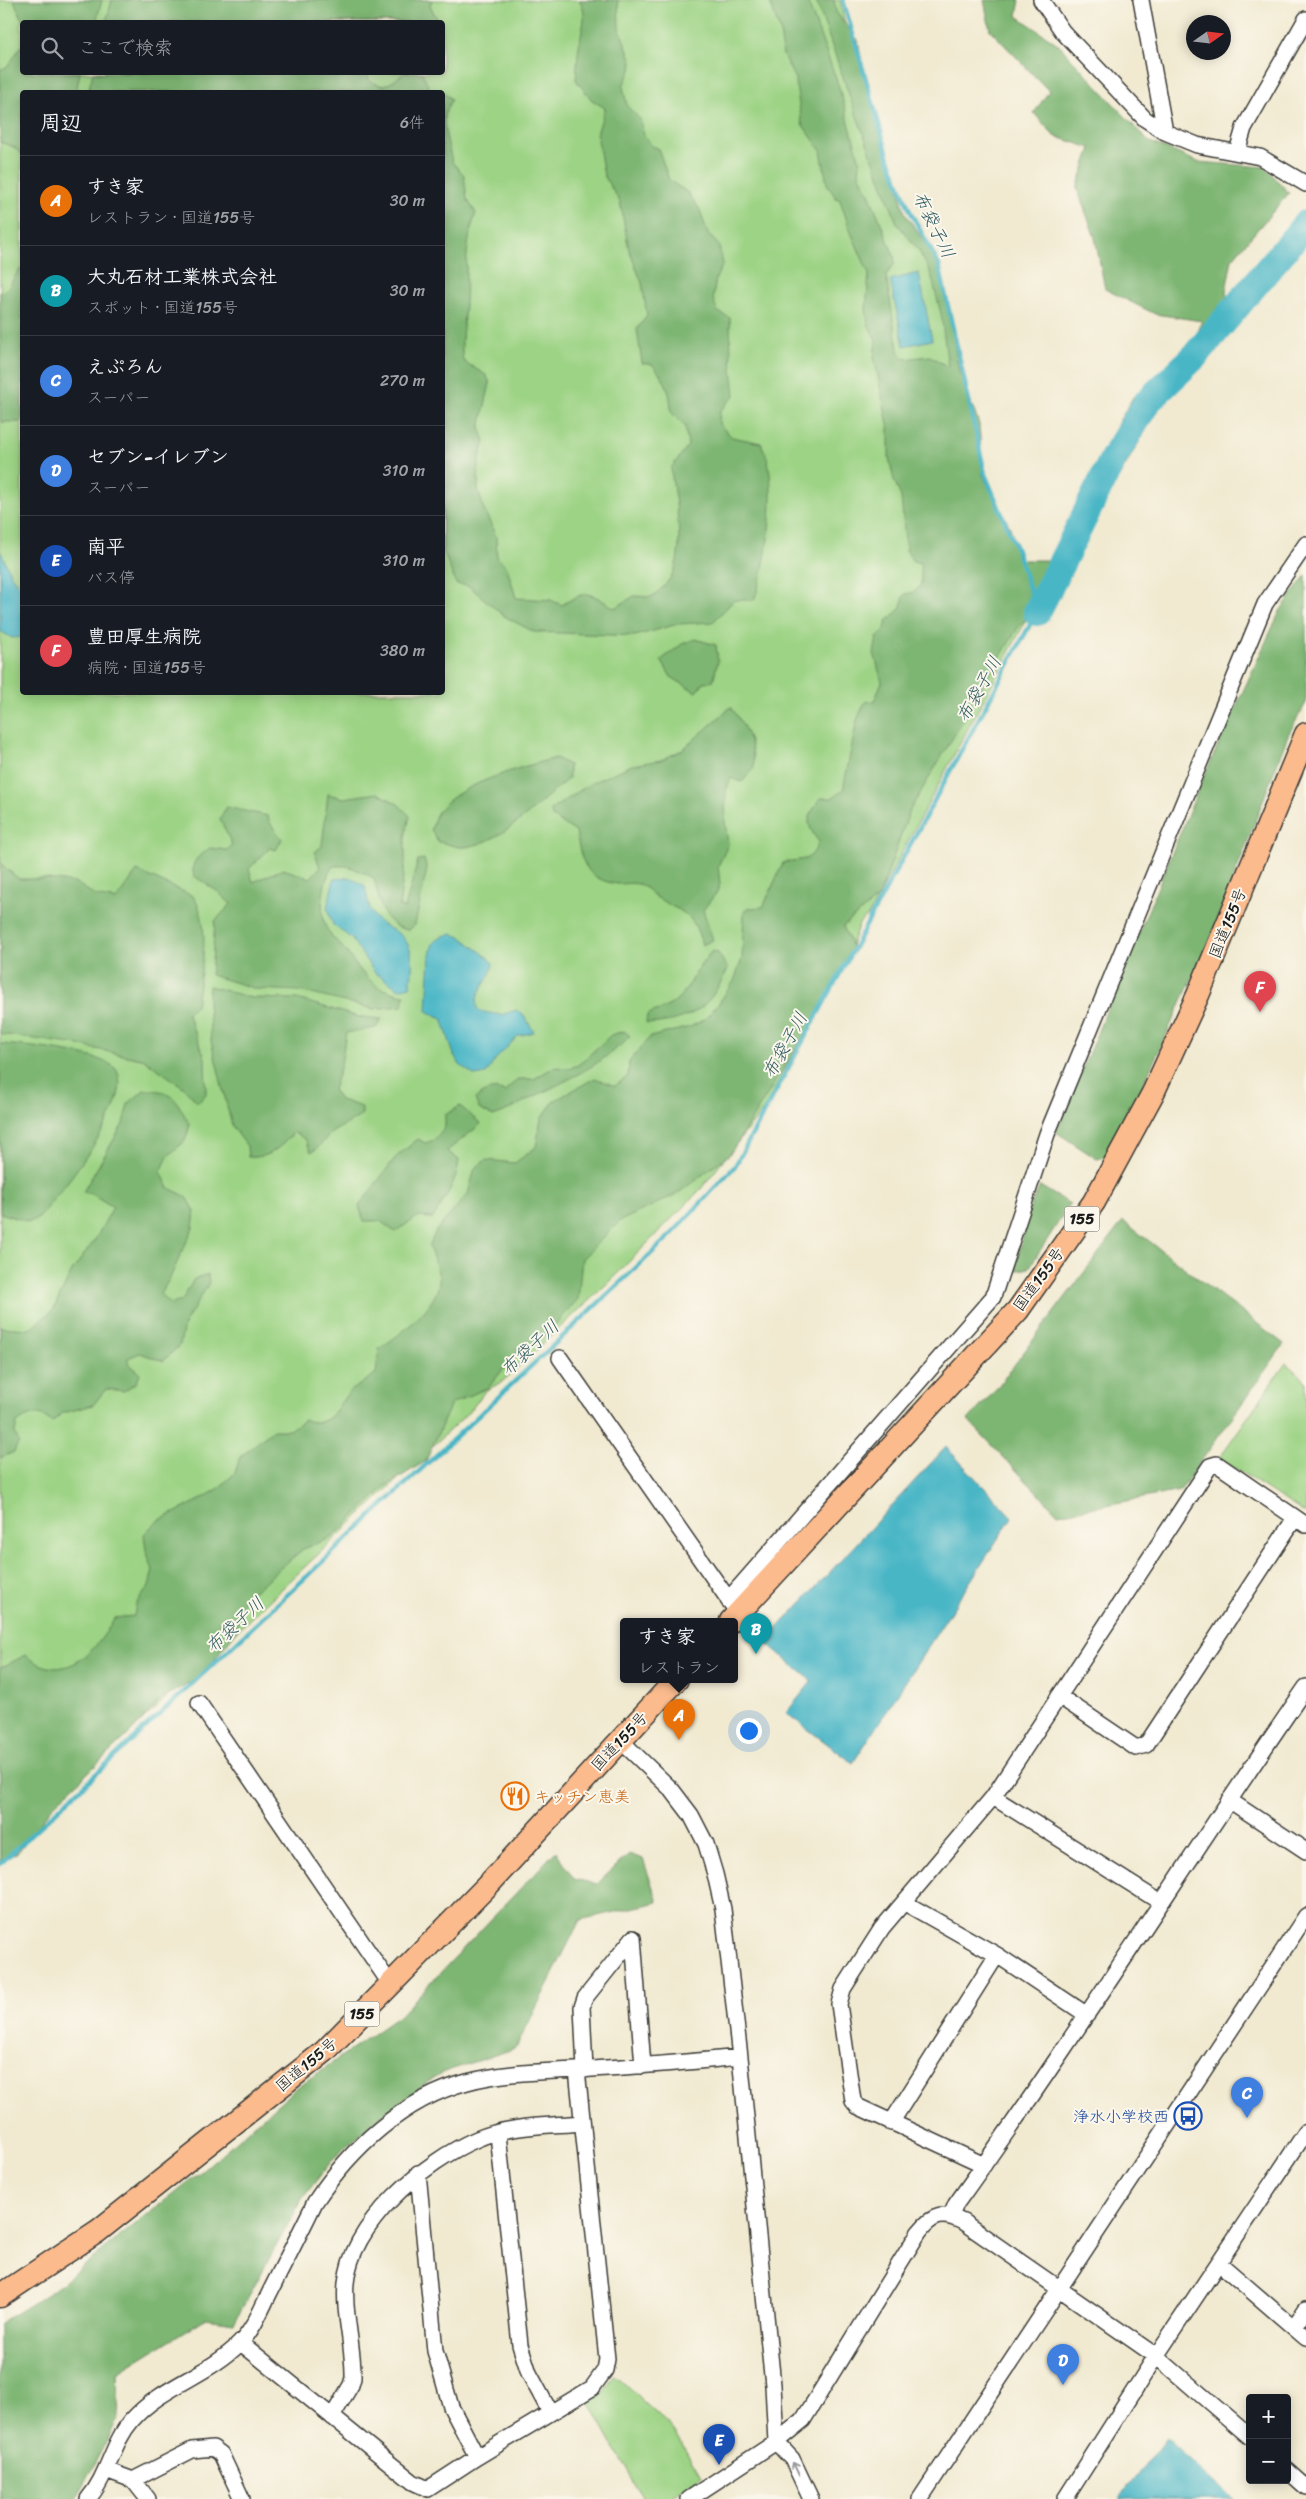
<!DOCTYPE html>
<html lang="ja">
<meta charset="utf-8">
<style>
body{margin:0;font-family:Sriracha,"Klee One",sans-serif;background:#242831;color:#f1f3f6}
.controls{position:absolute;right:15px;bottom:15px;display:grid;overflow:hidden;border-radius:5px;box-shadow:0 2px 12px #0003}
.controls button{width:45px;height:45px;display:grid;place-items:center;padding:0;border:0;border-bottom:1px solid #363941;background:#171b24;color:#f1f3f6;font:25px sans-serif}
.compass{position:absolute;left:1186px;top:15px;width:45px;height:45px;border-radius:50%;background:#171b24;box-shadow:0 2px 12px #0003;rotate:76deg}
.you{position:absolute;left:748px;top:1730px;width:18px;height:18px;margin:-12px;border:4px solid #fff;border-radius:50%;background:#1a73e8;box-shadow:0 0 0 8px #1a73e833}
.badge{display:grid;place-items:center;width:32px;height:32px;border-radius:50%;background:#ea580c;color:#fff;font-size:16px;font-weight:700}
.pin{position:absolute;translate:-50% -41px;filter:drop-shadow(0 1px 2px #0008)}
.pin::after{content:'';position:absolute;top:26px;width:18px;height:15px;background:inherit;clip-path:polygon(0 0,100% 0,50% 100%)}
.popup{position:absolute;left:620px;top:1618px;width:118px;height:65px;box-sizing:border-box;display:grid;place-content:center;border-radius:5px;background:#171b24;filter:drop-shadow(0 1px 4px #0005);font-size:16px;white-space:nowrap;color:#9ea1a6}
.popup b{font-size:19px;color:#f1f3f6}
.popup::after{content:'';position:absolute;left:50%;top:100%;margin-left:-10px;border:10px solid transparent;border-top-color:#171b24}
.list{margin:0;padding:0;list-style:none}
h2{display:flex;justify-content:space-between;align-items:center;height:65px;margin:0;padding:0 20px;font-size:21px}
h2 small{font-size:16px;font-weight:400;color:#9ea1a6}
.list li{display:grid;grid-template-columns:32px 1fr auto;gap:15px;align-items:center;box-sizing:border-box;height:90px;padding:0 20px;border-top:1px solid #363941}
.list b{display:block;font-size:19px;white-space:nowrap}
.list p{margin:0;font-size:16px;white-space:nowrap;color:#9ea1a6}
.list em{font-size:16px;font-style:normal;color:#9ea1a6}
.icon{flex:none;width:28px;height:28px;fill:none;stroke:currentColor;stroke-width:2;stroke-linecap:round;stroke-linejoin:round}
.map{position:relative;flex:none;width:1306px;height:2499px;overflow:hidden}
.search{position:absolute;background:#171b24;box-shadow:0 2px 12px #0003;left:20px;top:20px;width:425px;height:55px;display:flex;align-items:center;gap:12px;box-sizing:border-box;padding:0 18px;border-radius:5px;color:#9ea1a6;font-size:19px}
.panel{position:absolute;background:#171b24;box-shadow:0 2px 12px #0003;left:20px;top:90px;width:425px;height:605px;border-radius:5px}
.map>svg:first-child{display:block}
.green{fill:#9cd384;stroke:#5c7850;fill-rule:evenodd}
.forest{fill:#7db572;stroke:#4c6847}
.water{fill:#4ab6c6;stroke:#336971}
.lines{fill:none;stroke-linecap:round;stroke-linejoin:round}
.stream{stroke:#4ab6c6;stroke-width:4.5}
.river{stroke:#4ab6c6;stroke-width:28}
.minor-casing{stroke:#3c3b37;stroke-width:18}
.highway-casing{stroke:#3c3b37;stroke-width:25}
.minor{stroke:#fff;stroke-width:15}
.highway{stroke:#fbbb8d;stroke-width:22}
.oneway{stroke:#999}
.labels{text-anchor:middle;stroke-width:4;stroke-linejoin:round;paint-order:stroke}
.shield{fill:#fbf7ec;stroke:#5f5e5a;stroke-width:1}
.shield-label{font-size:15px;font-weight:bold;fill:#1c1c1c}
.street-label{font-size:16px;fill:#1c1c1c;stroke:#fbf7ec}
.food-label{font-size:16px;fill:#c56008;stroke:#fbf7ec;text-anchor:start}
.transit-label{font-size:16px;fill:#164399;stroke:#fbf7ec;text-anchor:end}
.water-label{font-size:18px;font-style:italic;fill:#2e5a60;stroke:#fbf7ec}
</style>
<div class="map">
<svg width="1306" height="2499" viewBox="0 0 1306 2499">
<rect width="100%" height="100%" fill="#fbf7ec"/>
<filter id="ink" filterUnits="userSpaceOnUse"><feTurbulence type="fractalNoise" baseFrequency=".02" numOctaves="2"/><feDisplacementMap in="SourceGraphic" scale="10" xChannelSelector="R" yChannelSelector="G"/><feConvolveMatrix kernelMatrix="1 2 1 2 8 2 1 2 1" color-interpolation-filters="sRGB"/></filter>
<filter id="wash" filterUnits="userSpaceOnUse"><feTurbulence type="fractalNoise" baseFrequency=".0096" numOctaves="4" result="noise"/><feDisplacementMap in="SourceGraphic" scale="20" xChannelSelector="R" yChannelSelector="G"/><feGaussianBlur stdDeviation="1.12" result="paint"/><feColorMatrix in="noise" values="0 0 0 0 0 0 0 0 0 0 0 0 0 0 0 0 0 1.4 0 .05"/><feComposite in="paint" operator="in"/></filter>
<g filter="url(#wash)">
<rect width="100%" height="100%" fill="#f1ead1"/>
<path class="green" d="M 0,0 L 840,0 L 849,42 L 905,215 L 935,265 L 981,476 L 1031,611 L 868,916 L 860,922 L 850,948 L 764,1109 L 700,1190 L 611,1280 L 502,1382 L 485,1391 L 471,1410 L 0,1855 ZM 22,22 L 442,22 L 442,72 L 22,72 ZM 22,92 L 442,92 L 442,692 L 22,692 Z
M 1286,1363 L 1306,1381 L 1306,1514 L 1219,1458 Z
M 615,2375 L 674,2430 L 701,2476 L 666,2499 L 643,2499 L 588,2400 L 603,2392 Z"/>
<path class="forest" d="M 14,0 L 102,0 L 96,22 L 23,22 Z
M 112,0 L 432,0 L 430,6 L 439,22 L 106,22 Z
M 579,0 L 618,0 L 619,28 L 632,61 L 631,70 L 623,86 L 627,106 L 640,119 L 644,135 L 652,146 L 658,148 L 669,180 L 688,193 L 700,210 L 707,232 L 719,246 L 723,264 L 716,278 L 713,298 L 717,311 L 730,318 L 731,360 L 735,395 L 720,411 L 719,424 L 732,437 L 761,443 C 763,449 767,455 768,461 C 776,497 767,566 754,600 L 734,600 L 713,622 L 678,624 L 635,636 L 534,632 L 504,616 L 469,586 L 456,584 L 443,550 L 442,92 L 88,92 L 93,73 L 367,72 L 369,81 L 383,86 L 392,82 L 404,73 L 422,72 L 430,89 L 441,91 L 451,99 L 444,116 L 445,131 L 452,162 L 464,175 L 467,199 L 476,213 C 464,246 467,270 465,304 C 464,325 460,340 463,361 L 486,375 L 490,383 L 480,428 L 485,441 L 479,461 L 478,488 L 483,507 L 496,536 L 497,557 L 507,567 L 516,598 L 551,600 L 562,605 C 589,588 589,593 615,608 L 634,596 L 651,597 C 656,593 662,589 666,584 C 690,556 674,502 671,468 L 688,446 L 685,426 L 671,412 C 671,391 666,381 653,365 L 642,363 L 637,329 L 647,316 L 642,283 L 629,250 L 620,202 L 604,176 L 597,134 L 605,108 L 592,100 L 576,80 C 577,69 577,58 579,47 C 581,32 589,13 579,0 Z
M 769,0 L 807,0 L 839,87 L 860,162 L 859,174 L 869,193 L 894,256 L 895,263 L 886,275 L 898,349 L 904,359 L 930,356 L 948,367 L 941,314 L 931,274 L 919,251 L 897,223 L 853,106 L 816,0 L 834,0 L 836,12 L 858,40 L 864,77 L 896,177 L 905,213 L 938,262 L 949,311 L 959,371 L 979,424 L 983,476 L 1010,527 L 1020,560 L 1052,560 L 1079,531 L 1118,460 L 1117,425 L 1133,397 L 1159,396 L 1184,368 L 1202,321 L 1155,314 L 1105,289 L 1095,238 L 1077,188 L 1091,148 L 1054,136 L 1034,113 L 1049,91 L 990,30 L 984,0 L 1020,0 L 1017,16 L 1058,44 L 1148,141 L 1198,162 L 1265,167 L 1289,193 L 1232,259 L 1226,291 L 1230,316 L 1223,341 L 1157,411 L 1060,579 L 1017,629 L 910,810 L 879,897 L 843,926 L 854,951 L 807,1031 L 730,1154 L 677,1194 L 620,1221 L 582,1259 L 578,1299 L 547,1334 L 512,1358 L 489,1387 L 451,1404 L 426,1461 L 386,1486 L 333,1537 L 303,1549 L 244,1599 L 236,1632 L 201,1677 L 161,1699 L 130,1733 L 54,1805 L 18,1852 L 0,1862 L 0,1668 L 26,1655 C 63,1687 96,1653 114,1618 L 134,1616 L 136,1604 L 149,1586 L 153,1570 L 146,1551 L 144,1534 L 156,1522 L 198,1501 L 218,1489 L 235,1473 L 240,1457 L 273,1430 L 289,1430 L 304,1420 C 336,1429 334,1404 353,1389 C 361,1384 369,1379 376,1373 L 379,1349 C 399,1335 443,1304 439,1276 C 437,1266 432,1256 429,1246 L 436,1231 L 468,1194 L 475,1168 L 486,1160 L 515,1163 L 536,1147 L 541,1119 L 554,1101 L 595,1078 L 615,1086 L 628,1076 L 629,1062 L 650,1037 L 690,1027 L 705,1019 L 719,1003 L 734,981 L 742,959 L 744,911 L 750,908 L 763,907 L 783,863 C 803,857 809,865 819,842 C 804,822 807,817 821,798 L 832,798 L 843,790 L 857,720 L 865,702 L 874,701 L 882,682 L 874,653 L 877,638 L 885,629 L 887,621 L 900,609 L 905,594 L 913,593 L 921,585 L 921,563 L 913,561 L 906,550 L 901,497 L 894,480 L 889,458 L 889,429 L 874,357 L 876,340 L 868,324 L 866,309 L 869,274 L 850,230 L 840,200 L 836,198 L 827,184 L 821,150 L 802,124 L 795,79 L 783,55 L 780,31 Z
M 22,45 L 22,72 L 80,73 L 76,92 L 22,92 L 22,154 L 14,147 L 0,142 L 0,70 L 8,66 Z
M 22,269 L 22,422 L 2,422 L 0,420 L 0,293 L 7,289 L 19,270 Z
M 1306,575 L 1306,703 L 1288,735 L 1210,940 L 1110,1156 L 1097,1159 L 1056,1132 L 1204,776 L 1280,611 Z
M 695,639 L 716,645 L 718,661 L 713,681 L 704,682 L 696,692 L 671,677 L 661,660 L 682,644 Z
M 731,707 C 746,728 753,741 754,768 L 742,782 L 731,778 L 726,791 L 725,821 L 728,845 L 718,866 L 720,884 L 717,892 L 703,910 L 713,940 L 702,945 C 693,910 682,914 656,897 C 651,894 647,888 641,885 C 635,882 625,884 618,884 C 585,880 581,860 576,832 L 552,817 L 551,810 L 591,783 L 632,765 L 661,760 L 682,750 Z
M 556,758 L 569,765 L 569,778 C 539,802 505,842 465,847 C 457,848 446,843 438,842 L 431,829 C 433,825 434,819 436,815 C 452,785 525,766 556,758 Z
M 378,793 L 398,804 L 410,816 L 405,837 L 405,863 L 399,907 L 405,908 L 418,860 L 424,859 L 427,869 L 415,925 L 409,930 C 380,926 380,901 374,878 L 349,866 L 333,866 C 323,878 318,914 327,929 C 331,937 339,943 345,950 C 362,973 373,991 405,995 L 402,1006 L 374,1009 L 299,991 L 256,989 L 211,975 L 215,921 L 231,904 L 217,891 L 194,876 C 190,861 198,857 210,848 L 227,850 L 232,845 L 220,819 L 226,807 L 268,816 L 270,823 L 282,839 L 276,850 L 270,848 L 249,869 L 253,882 L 283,869 L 310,878 L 320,868 L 315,852 L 322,846 L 328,794 L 343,798 Z
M 0,856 L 1,864 L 19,879 L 47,879 L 76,883 L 96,896 L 116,900 L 137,871 L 193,896 C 213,926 200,972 196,1006 L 187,1013 L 205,1058 L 206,1094 L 198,1103 L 183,1087 L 145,1060 L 78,1045 L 0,1034 Z
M 712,951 L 718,953 L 728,969 C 712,1000 701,1016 665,1022 C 658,1023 654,1024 646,1023 L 647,1015 C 654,1011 663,1009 670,1005 C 689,993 696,967 712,951 Z
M 209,986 L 252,998 L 297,999 L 359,1017 L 382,1019 L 376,1028 L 346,1033 L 341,1065 L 333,1090 L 340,1100 L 362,1107 L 362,1114 C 352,1124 338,1126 328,1136 C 322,1142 320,1148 311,1152 L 306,1140 L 294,1132 C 281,1147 268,1159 248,1157 L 247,1146 L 232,1126 L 211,1041 L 208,1002 Z
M 624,1031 L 630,1036 C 603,1064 566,1081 531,1098 C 518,1104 507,1112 493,1116 L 479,1109 L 475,1099 C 486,1090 491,1087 505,1092 L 517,1079 L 534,1079 L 554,1067 L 569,1068 L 578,1065 L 611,1035 Z
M 0,1044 C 21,1045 102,1053 115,1068 C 140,1099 59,1192 39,1218 L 29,1222 L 0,1213 Z
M 144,1090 C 175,1089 176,1101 190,1125 L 185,1141 L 168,1156 L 161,1172 L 169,1188 L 187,1197 L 195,1211 L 193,1228 L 169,1280 L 160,1294 L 171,1304 L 182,1301 L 194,1279 L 208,1274 L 209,1283 L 184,1325 L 180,1345 L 163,1361 L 140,1353 L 128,1358 L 128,1363 L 140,1373 L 137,1382 L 124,1391 L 106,1389 L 93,1405 L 63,1413 L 52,1422 C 39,1412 30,1413 17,1423 L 15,1433 L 19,1442 L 14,1452 L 0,1458 L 0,1327 L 30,1329 L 53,1310 L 72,1271 L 95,1240 L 113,1207 L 92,1194 L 83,1192 L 123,1124 L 128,1104 Z
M 460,1106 L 481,1124 L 447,1151 L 459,1160 C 457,1182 444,1200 433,1218 L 417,1217 L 395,1232 L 380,1221 L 364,1221 L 359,1206 L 395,1158 L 418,1139 L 425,1143 L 434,1140 L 445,1127 L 445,1115 Z
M 1040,1186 L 1070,1204 L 1029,1268 L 1015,1271 L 1028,1212 Z
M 1123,1221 L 1284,1344 L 1180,1491 L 1058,1514 L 968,1420 L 993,1393 Z
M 556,1851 L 574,1879 L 597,1884 L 629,1854 L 643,1859 L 658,1902 L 580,1920 L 516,2048 L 441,2073 L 382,2115 L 334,2158 L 302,2199 L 234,2323 L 204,2319 L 117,2373 L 119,2417 L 76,2499 L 0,2499 L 0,2323 L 52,2291 L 203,2170 L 296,2088 L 399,2016 Z"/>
<path class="water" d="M 919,273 L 932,340 L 904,346 L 890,280 Z
M 0,550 L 12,577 L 22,589 L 22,637 L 12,638 L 0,631 Z
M 350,877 L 365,886 C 367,894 368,906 372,913 C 376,921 386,927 393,930 C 415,941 414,966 410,986 L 399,989 L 374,972 L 351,938 L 333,925 L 327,908 L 334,879 Z
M 452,934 L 461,937 L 490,959 L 493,964 C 492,979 469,997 479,1011 L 501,1015 L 516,1010 L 524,1015 L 534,1032 L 518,1036 L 495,1060 L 486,1074 L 475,1076 L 460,1065 L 454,1055 L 442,1018 L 427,1011 L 430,955 L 433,943 L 443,936 Z
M 946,1447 L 1012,1517 L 853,1763 L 786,1713 L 812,1681 L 765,1642 Z
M 1166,2438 L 1234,2499 L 1119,2499 Z"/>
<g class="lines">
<path class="stream" d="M 0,1864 L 671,1235 L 735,1166 L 1037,612 L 1016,548 L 985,474 L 939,265 L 910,211 L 889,159 L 843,0"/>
<path class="river" d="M 1037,612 L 1113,459 L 1147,402 L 1194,357 L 1306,224"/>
</g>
</g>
<g filter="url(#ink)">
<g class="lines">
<g class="minor-casing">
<path id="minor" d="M 1041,0 L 1063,32 L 1145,119 L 1165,132 L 1197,145 L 1260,157 L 1306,184
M 1141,0 L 1165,132
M 1237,152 L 1244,128 L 1306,19
M 560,1358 L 733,1606
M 728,1600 L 993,1297 L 1047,1134 L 1265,604 L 1306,544
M 1059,1696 L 1136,1748 L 1146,1745 L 1295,1518
M 199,1703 L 391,1985
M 619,1739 L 672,1790 L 691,1815 L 706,1844 L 715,1874 L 723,1909 L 740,2057 L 773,2385 L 776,2442 L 792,2459 L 811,2499
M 993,1797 L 1160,1902
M 1229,1800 L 1306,1851
M 905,1903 L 997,1955 L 1087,2015
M 585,2070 L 582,2007 L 585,1998 L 633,1938 L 643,2066
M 891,2123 L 997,1955
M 498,2134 L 520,2345 L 529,2373 L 550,2412
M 984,2165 L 857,2106 L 853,2101 L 839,2004 L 843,1989 L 882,1928 L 993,1797 L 1210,1466 L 1217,1464 L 1306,1525
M 418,2173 L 435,2351 L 451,2407 L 477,2457
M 951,2216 L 956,2204 C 1077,2035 1188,1859 1306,1687
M 1219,2263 L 1306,2338
M 1294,2327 L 1306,2309
M 241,2343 L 413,2482 L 428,2489 L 477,2457 L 592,2388 L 605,2370 L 607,2359 L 577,2070
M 332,2417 L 351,2385 L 353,2378 C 354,2346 343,2314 346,2283 C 351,2223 425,2161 477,2139 C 509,2125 548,2126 582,2123
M 106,2470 L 133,2480 L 192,2450 L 213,2448 L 221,2454 L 242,2499
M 1287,2470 L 1306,2487
M 133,2480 L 148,2499
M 88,2499 C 108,2476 112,2443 132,2420 C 162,2386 209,2375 240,2343 C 253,2330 261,2310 269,2294 C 284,2264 300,2233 315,2202 C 350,2149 403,2099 467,2082 C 508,2071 551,2072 592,2069 C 641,2066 691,2062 740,2057
M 689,2499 L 776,2442 L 803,2420 L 919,2232 C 933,2214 943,2212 963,2222 L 1156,2356 L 1250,2437
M 920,2499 L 1306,1916
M 1065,2499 L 1156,2356 L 1306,2132"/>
</g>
<g class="highway-casing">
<path id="highway" d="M 731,1621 L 1018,1310 L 1094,1202 L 1153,1093 L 1198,995 L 1306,734
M 0,2296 L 98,2231 L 325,2051 L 487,1886 L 677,1679"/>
</g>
<use href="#minor" class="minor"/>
<use href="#highway" class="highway"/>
</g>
<defs><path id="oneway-shaft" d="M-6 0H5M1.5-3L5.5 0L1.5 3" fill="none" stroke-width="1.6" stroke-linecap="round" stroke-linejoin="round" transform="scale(1.25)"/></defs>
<use class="oneway" href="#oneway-shaft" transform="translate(796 2469) rotate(-115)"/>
</g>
<defs>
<g id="restaurant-ring" transform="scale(1.4375)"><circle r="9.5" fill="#fbf7ec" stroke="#e8710a" stroke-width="1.5"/><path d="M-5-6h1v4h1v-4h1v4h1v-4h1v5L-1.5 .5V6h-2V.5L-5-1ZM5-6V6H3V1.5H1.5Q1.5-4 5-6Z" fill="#e8710a"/></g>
<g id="bus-ring" transform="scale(1.4375)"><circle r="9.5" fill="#fbf7ec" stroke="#1a4fb4" stroke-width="1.5"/><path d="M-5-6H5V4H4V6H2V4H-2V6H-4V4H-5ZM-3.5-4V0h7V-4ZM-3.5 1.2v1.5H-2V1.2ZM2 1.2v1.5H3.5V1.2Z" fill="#1a4fb4"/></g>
</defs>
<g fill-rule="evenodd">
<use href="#restaurant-ring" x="515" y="1796"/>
<use href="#bus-ring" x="1188" y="2116"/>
</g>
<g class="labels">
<g class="shield">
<rect x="1064.5" y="1206.5" width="35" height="25" rx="4"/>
<rect x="344.5" y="2001.5" width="35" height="25" rx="4"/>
</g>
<g class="shield-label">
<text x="1082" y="1224">155</text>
<text x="362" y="2019">155</text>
</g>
<g class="street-label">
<text transform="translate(1227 923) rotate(-68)" y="6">国道155号</text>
<text transform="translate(1038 1279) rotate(-54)" y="6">国道155号</text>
<text transform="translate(619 1741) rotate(-47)" y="6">国道155号</text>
<text transform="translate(306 2064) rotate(-40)" y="6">国道155号</text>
</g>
<g class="food-label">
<text x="534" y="1802">キッチン恵美</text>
</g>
<g class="transit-label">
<text x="1169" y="2122">浄水小学校西</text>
</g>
<g class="water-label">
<text transform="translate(934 225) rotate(64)" y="6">布袋子川</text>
<text transform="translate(979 689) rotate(-61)" y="6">布袋子川</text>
<text transform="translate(785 1045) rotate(-61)" y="6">布袋子川</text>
<text transform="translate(530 1348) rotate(-43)" y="6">布袋子川</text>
<text transform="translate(235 1625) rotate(-43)" y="6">布袋子川</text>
</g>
</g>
</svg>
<div class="controls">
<button>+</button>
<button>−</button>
</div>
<svg class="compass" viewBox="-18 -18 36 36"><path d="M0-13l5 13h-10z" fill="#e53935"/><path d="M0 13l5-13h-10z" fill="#9ea1a6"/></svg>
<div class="you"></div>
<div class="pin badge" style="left:679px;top:1740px;background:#e8710a">A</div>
<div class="popup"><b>すき家</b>レストラン</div>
<div class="pin badge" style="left:756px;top:1654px;background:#0f9aa8">B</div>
<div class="pin badge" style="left:1247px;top:2118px;background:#3f7fe0">C</div>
<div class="pin badge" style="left:1063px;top:2385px;background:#3f7fe0">D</div>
<div class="pin badge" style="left:719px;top:2465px;background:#1a4fb4">E</div>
<div class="pin badge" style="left:1260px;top:1012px;background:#e0444e">F</div>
<div class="search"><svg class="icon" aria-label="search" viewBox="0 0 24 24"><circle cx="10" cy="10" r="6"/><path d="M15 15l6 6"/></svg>ここで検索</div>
<section class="panel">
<h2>周辺<small>6件</small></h2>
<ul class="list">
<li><span class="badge" style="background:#e8710a">A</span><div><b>すき家</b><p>レストラン · 国道155号</p></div><em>30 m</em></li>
<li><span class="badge" style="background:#0f9aa8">B</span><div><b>大丸石材工業株式会社</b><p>スポット · 国道155号</p></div><em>30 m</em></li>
<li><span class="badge" style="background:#3f7fe0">C</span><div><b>えぷろん</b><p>スーパー</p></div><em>270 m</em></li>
<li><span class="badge" style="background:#3f7fe0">D</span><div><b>セブン-イレブン</b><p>スーパー</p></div><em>310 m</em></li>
<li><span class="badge" style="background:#1a4fb4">E</span><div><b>南平</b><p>バス停</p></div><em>310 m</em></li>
<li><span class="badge" style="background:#e0444e">F</span><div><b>豊田厚生病院</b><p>病院 · 国道155号</p></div><em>380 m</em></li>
</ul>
</section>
</div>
